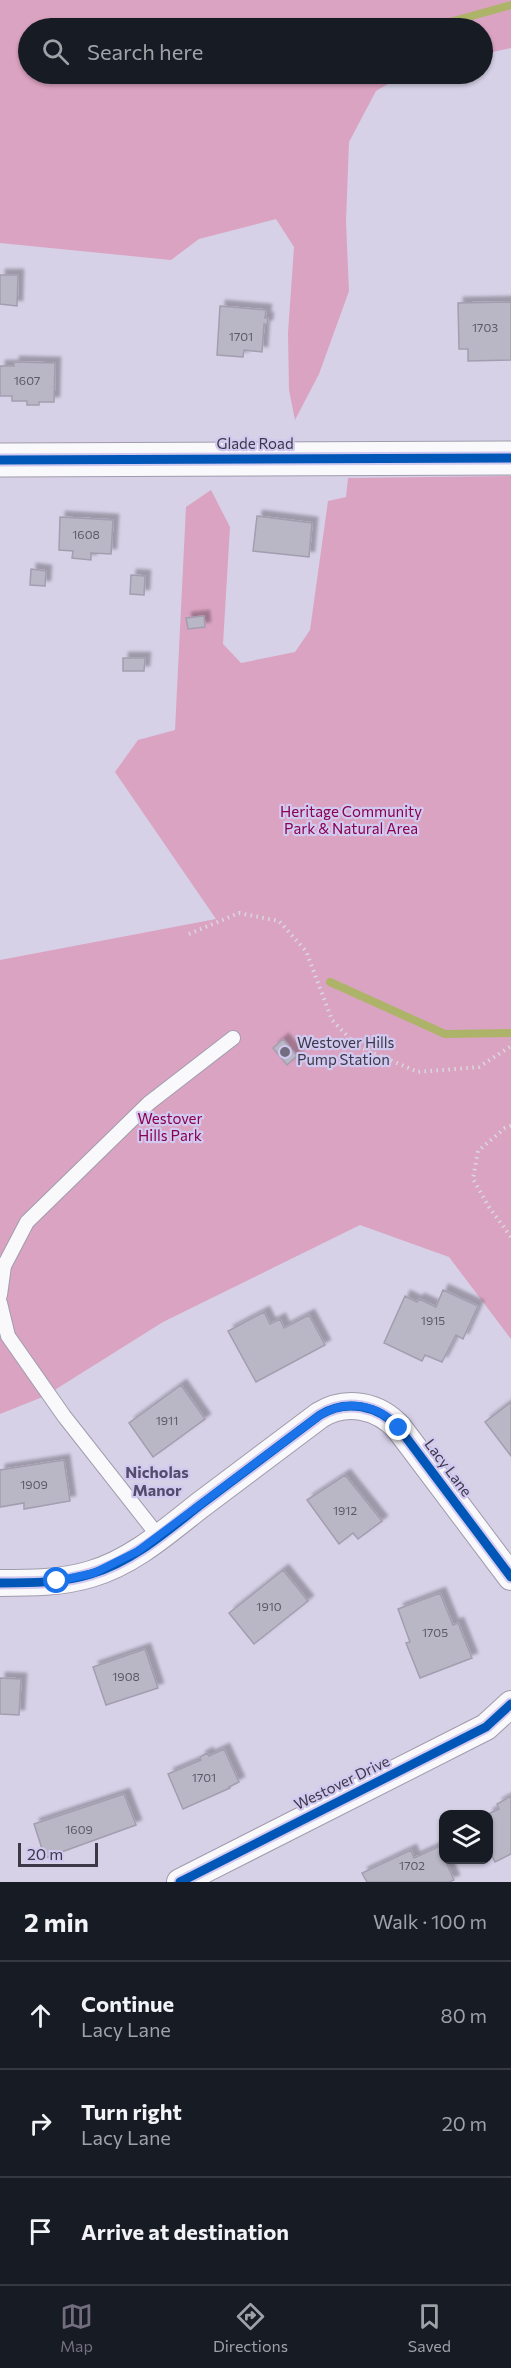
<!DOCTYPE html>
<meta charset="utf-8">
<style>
body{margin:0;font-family:Commissioner,sans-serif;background:#20242c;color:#f1f3f6}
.controls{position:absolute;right:18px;bottom:18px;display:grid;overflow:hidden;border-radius:12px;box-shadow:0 2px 4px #0004}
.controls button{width:54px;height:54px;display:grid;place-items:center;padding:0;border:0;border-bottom:2px solid #363941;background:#171b24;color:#f1f3f6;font:30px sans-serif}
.scale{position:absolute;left:18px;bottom:15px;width:80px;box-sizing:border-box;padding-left:6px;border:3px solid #3c3847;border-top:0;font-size:16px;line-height:21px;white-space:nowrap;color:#3c3847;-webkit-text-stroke:4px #d1c9ef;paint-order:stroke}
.stop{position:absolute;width:18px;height:18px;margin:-14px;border:4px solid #1a73e8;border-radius:50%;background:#fff}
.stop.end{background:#1a73e8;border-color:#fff;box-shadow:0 2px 6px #0008}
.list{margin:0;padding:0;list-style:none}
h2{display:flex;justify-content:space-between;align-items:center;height:78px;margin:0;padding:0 24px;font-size:26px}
h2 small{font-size:20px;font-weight:400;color:#9ea1a6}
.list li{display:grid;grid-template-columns:39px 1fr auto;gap:18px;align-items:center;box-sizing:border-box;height:108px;padding:0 24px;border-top:2px solid #363941}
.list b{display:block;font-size:22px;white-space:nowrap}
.list p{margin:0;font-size:20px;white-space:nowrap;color:#9ea1a6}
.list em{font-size:20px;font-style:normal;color:#9ea1a6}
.icon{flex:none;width:33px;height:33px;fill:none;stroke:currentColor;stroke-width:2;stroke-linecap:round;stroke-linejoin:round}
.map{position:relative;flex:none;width:511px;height:1882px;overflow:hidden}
.search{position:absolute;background:#171b24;box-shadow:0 2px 4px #0004;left:18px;right:18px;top:18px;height:66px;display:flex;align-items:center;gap:15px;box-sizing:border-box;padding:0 21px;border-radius:33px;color:#9ea1a6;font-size:22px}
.sheet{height:402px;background:#171b24}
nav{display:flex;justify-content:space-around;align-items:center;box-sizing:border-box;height:84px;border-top:2px solid #363941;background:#171b24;font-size:16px;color:#9ea1a6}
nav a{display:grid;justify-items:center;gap:3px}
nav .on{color:#726e7f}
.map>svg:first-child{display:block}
.green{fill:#dba3c2}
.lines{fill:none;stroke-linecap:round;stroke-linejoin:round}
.stream{stroke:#adb469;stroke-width:8}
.building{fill:#b9b6c6;stroke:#a39eaf;stroke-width:1.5;filter:url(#shadow)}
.service-casing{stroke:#a09cad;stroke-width:16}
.minor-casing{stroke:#a09cad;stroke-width:28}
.tertiary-casing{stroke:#a09cad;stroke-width:35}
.path{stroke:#d9d8de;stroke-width:4;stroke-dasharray:1.5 4.5;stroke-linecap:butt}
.service{stroke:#f9f8fb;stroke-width:14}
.minor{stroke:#f9f8fb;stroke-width:26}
.tertiary{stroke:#f9f8fb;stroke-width:33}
.cycleway-casing{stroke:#d1c9ef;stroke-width:13}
.cycleway{stroke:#0057b8;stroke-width:9}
.route{stroke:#1a73e8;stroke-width:8}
.poi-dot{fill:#726e7f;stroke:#d1c9ef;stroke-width:2}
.labels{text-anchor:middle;stroke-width:4.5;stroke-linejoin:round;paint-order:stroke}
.number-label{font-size:12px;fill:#5b5867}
.street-label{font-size:15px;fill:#3c3847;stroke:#d1c9ef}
.park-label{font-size:15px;fill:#8a014f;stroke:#d1c9ef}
.poi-label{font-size:15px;fill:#3c3847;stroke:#d1c9ef;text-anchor:start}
.neighbourhood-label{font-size:16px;font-weight:bold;fill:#544c6c;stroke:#d1c9ef}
</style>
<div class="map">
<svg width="511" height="1882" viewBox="0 0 511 1882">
<defs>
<filter id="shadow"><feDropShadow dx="5.5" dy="-5.5" stdDeviation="1.5" flood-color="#0004"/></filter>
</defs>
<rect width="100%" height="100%" fill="#d6d1e7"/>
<path class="green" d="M 0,0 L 511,0 L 511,48 L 483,54 L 482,28 L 28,28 L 28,74 L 405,74 L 376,91 L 349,142 L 346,222 L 349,291 L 319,374 L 295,420 L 289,390 L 288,333 L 294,247 L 276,219 L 199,239 L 171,260 L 0,243 Z
M 511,476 L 511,1339 L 449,1257 L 360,1225 L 163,1322 L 45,1396 L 0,1414 L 0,960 L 216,919 L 115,772 L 138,740 L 175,730 L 186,507 L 211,490 L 230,527 L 223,644 L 241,663 L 295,652 L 310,630 L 328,501 L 346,497 L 348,478 Z"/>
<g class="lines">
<path class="stream" d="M 428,28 L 511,5
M 330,982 L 445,1034 L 511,1033"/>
</g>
<path class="building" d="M 0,275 L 18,275 L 17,306 L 0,304 Z
M 511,302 L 511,360 L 468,361 L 468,349 L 459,349 L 458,303 Z
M 220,306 L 266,310 L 265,318 L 268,318 L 267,325 L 264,324 L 262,352 L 244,350 L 243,357 L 217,355 Z
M 14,362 L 55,363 L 54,402 L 39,402 L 39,405 L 27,405 L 27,401 L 12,401 L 12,396 L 0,396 L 0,366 L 14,366 Z
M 257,516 L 312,523 L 309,557 L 253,551 Z
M 60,517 L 113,520 L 111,554 L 91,553 L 91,560 L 72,558 L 73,551 L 59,550 Z
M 31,569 L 46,571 L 45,586 L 30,585 Z
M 131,575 L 145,576 L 144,595 L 130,594 Z
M 204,616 L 205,627 L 188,629 L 186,618 Z
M 123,658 L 145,658 L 144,671 L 123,671 Z
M 283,1039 L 297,1056 L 287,1065 L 273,1048 Z
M 443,1290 L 478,1306 L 463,1339 L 456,1335 L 442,1362 L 425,1355 L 422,1361 L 384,1343 L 405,1296 L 417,1302 L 419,1299 L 436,1307 Z
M 264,1312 L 270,1324 L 280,1319 L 284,1328 L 309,1315 L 325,1345 L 256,1382 L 228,1331 Z
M 181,1385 L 205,1419 L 153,1457 L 129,1423 Z
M 511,1402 L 511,1456 L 485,1422 Z
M 64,1460 L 70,1501 L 24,1509 L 24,1503 L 0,1507 L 0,1470 Z
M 345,1475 L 382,1521 L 358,1539 L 353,1533 L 339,1544 L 307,1500 Z
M 283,1570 L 308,1601 L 254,1644 L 229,1613 Z
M 440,1593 L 453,1625 L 458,1623 L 472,1658 L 420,1678 L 406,1643 L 410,1642 L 398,1609 Z
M 145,1649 L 158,1688 L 106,1705 L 93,1667 Z
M 0,1678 L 21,1679 L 19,1715 L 0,1714 Z
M 224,1749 L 239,1782 L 229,1787 L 230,1788 L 183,1809 L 168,1774 L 201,1760 L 200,1757 L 207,1753 L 209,1756 Z
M 124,1794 L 136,1825 L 45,1858 L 34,1824 Z
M 511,1796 L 511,1854 L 495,1862 L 488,1848 L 488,1814 L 499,1809 L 497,1804 Z
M 440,1846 L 444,1860 L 445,1860 L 454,1880 L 449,1882 L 367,1882 L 362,1873 L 411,1850 L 414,1858 Z"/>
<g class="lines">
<g class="service-casing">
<path id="service" d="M 0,1295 L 4,1266 L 27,1222 L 149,1103 L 233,1038
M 0,1303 L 8,1336 L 64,1416 L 159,1537"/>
</g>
<g class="minor-casing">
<path id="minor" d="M 0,1583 C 30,1583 62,1583 91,1574 C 132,1562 166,1532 199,1506 C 239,1476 279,1446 320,1415 C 346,1399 378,1405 399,1428 L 511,1577
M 180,1882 L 486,1727 L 511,1704"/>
</g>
<g class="tertiary-casing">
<path id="tertiary" d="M 0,460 L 511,458"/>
</g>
<path class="path" d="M 189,934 L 239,913 L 279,921 L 306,951 L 332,1020 L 357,1046 L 418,1072 L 479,1067 L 511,1046
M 511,1126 L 505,1128 L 478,1151 L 473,1179 L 489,1207 L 511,1237"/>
<use href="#service" class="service"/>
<use href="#minor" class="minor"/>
<use href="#tertiary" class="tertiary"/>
<g class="cycleway-casing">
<path id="cycleway" d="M 0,460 L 511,458
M 0,1583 C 30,1583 62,1583 91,1574 C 132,1562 166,1532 199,1506 C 239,1476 279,1446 320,1415 C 346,1399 378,1405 399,1428 L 511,1577
M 180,1882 L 486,1727 L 511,1704"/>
</g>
<use href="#cycleway" class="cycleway"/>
</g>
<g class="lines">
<path class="route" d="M 57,1581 L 94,1573 L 138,1551 L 320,1415 C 347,1399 378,1404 399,1428"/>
</g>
<circle class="poi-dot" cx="285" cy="1052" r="6"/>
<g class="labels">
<g class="number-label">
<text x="485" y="332">1703</text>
<text x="241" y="341">1701</text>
<text x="27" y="385">1607</text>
<text x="86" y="539">1608</text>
<text x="433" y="1325">1915</text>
<text x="167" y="1425">1911</text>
<text x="34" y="1489">1909</text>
<text x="345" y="1515">1912</text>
<text x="269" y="1611">1910</text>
<text x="435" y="1637">1705</text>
<text x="126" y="1681">1908</text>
<text x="204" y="1782">1701</text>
<text x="79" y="1834">1609</text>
<text x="412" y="1870">1702</text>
</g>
<g class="street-label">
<text x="255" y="449">Glade Road</text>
<text transform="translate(448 1468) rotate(53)" y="5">Lacy Lane</text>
<text transform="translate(342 1783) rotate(-26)" y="5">Westover Drive</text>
</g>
<g class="park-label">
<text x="351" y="817">Heritage Community<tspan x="351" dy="17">Park &amp; Natural Area</tspan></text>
<text x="170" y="1124">Westover<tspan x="170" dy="17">Hills Park</tspan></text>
</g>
<g class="poi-label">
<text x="297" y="1048">Westover Hills<tspan x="297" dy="17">Pump Station</tspan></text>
</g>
<g class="neighbourhood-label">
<text x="157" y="1478">Nicholas<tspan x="157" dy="18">Manor</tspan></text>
</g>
</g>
</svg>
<div class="controls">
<button><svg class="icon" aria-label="layers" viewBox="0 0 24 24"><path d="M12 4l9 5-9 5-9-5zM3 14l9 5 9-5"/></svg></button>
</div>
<div class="scale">20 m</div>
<div class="stop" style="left:57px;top:1581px"></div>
<div class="stop end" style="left:399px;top:1428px"></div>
<div class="search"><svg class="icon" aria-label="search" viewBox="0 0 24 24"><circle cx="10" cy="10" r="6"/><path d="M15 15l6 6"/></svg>Search here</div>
</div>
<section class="sheet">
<h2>2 min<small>Walk · 100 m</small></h2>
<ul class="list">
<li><svg class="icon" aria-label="ahead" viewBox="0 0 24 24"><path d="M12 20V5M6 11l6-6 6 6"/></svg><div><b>Continue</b><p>Lacy Lane</p></div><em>80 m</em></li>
<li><svg class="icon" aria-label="right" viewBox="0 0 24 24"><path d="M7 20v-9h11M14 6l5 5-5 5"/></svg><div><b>Turn right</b><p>Lacy Lane</p></div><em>20 m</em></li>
<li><svg class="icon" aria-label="arrive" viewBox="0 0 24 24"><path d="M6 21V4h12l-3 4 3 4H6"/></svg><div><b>Arrive at destination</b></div></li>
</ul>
</section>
<nav>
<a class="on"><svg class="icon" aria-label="map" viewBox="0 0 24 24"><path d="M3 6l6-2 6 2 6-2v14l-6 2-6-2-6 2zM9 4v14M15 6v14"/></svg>Map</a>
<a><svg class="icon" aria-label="directions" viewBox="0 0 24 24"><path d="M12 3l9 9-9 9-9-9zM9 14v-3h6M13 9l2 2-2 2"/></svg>Directions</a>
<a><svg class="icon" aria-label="saved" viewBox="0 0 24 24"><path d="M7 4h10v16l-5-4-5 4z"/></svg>Saved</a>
</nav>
